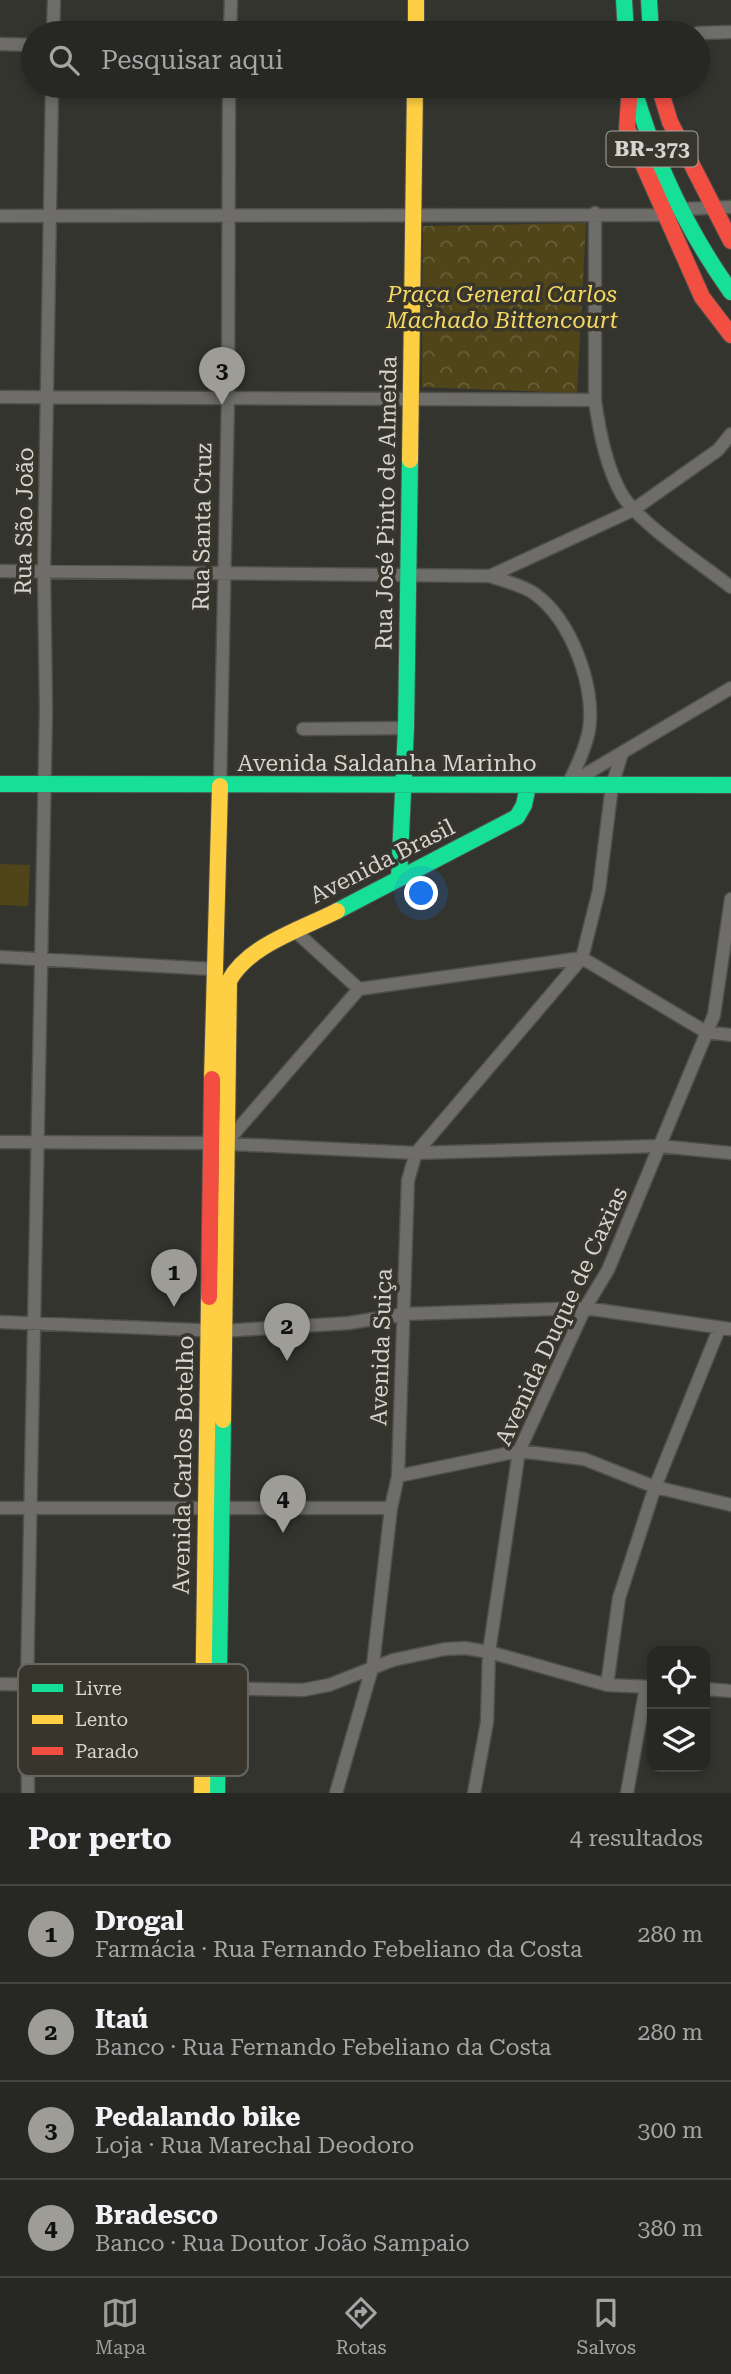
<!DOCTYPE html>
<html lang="pt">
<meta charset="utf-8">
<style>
body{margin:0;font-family:"Roboto Serif",serif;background:#2f2f2b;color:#f1f3f6}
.controls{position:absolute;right:21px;bottom:21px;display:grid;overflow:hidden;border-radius:14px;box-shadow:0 4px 10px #0003}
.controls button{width:63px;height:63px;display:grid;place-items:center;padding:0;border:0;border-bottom:2px solid #434441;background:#272723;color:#f1f3f6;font:35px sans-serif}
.you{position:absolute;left:422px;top:894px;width:24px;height:24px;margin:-18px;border:5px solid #fff;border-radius:50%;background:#1a73e8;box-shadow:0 0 0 10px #1a73e833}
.badge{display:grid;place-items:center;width:46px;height:46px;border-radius:50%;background:#9d9c96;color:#111;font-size:23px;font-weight:700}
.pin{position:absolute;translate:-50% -58px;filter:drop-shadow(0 2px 4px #0008)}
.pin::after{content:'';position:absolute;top:37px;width:24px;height:21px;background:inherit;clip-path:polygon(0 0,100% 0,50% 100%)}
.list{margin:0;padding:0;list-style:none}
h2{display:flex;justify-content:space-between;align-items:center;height:91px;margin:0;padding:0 28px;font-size:30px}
h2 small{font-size:23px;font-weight:400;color:#a4a5a6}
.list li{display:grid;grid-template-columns:46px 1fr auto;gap:21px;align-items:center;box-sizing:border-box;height:98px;padding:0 28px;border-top:2px solid #434441}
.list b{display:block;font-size:26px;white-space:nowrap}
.list p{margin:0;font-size:23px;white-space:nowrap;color:#a4a5a6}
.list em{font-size:23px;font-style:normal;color:#a4a5a6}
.icon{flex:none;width:38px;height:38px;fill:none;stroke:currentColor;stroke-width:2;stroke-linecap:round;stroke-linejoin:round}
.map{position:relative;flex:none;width:731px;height:1793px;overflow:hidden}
.search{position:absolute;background:#272723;box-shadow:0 4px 10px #0003;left:21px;right:21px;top:21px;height:77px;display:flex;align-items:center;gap:18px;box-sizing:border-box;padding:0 24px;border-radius:38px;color:#a4a5a6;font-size:26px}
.sheet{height:483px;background:#272723}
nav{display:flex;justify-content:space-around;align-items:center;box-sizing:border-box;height:98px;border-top:2px solid #434441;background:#272723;font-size:19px;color:#a4a5a6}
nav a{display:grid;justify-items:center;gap:4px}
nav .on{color:#9d9c96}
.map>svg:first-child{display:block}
.grass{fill:#504519}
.park{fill:url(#park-crowns)}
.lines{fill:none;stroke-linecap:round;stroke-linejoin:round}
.street-casing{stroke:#50504b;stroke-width:15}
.fast-casing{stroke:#50504b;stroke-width:18}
.slow-casing{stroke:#50504b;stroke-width:18}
.jam-casing{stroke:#50504b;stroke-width:18}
.street{stroke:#6e6d69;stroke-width:12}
.fast{stroke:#16e098;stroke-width:16}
.slow{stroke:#ffcf43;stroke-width:16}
.jam{stroke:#f24e42;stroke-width:16}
.labels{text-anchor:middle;stroke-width:7;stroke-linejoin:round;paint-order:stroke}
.shield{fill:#37352c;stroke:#a6a49d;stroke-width:2}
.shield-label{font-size:21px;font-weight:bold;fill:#d5d4ce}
.park-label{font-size:23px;font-style:italic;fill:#f6d962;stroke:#37352c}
.street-label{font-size:23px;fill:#d5d4ce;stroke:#37352c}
.key{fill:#37352c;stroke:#66655d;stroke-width:2}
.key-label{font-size:19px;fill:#d5d4ce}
</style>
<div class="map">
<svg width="731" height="1793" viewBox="0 0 731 1793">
<defs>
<pattern id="park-crowns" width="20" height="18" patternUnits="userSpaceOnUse" patternTransform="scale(1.75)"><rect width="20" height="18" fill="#504519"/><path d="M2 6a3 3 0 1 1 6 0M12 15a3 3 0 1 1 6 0" fill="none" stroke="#685f39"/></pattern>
</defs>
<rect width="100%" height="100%" fill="#34342f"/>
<path class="grass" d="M 0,864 L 30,865 L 28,906 L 0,905 Z"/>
<path class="park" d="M 586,223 L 577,393 L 422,387 L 423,226 Z"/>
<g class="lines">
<g class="street-casing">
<path id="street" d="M 53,33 L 54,0
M 230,33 L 231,0
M 698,33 L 731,32
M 0,44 L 33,45
M 595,213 L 595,400 C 599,430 606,466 621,493 C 637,522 703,565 731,587
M 0,216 L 664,215 L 682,209 L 731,207
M 0,397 L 595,400
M 0,571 L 490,576 C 503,581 523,585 535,594 C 571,620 596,687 589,730 C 585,750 576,768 567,786
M 490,576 L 633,510 L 718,450 L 731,434
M 303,729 L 406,728
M 569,784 L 731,688
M 220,786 L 228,400 L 229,86
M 295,931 L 359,989 L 582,958 L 706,1032 L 731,1035
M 0,957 L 213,969
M 0,1142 L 212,1143 L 416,1153 L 659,1146 L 731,1153
M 225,1144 L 359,989
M 0,1322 L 222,1331 L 349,1323 L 404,1314 L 585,1308 L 731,1329
M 398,1476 L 519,1451 L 584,1459 L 655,1487 L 731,1505
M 0,1508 L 391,1508
M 0,1684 L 303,1690 L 329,1685 L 393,1660 L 445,1649 L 465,1648 L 489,1652 L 607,1685 L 652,1687
M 607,1685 L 619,1598 L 655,1487 L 719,1329
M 705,1689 L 731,1691
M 28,1793 L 27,1685 L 46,710 L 44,571 L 52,86
M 336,1793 L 373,1665 L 391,1508 L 398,1476 L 408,1180 L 416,1153 L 582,958 L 599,890 L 612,786 L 622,753
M 474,1793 L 487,1722 L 489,1652 L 519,1451 L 585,1308 L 608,1270 L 714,1015 L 731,899
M 627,1793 L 646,1687"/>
</g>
<g class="fast-casing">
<path id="fast" d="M 624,0 L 626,33
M 649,0 L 651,33
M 633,86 C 654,161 686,229 731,292
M 0,784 L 731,785
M 399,878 L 406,728 L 410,460
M 337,911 L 517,817 L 524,805 L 528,786
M 217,1793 L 223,1420"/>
</g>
<g class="slow-casing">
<path id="slow" d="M 416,0 L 416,33
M 410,460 L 415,86
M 212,1079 L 220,786
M 223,1420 L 229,981 C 248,945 302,929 337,911
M 202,1793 L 209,1297"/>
</g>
<g class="jam-casing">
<path id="jam" d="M 630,86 L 627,128 L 702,297 L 731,335
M 659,86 L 670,122 L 731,241
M 209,1297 L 212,1079"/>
</g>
<use href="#street" class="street"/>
<use href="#fast" class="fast"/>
<use href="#slow" class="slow"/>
<use href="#jam" class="jam"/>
</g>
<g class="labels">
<rect class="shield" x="606.5" y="131.5" width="91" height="35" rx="5"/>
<g class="shield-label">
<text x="652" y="156">BR-373</text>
</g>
<g class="park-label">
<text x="502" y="302">Praça General Carlos<tspan x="502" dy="26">Machado Bittencourt</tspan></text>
</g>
<g class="street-label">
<text transform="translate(386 503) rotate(-89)" y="8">Rua José Pinto de Almeida</text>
<text transform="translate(24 521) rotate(-89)" y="8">Rua São João</text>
<text transform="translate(202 527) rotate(-89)" y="8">Rua Santa Cruz</text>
<text x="387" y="771">Avenida Saldanha Marinho</text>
<text transform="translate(382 861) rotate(-27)" y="8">Avenida Brasil</text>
<text transform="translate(561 1316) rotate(-65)" y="8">Avenida Duque de Caxias</text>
<text transform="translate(381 1347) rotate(-88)" y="8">Avenida Suiça</text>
<text transform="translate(183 1465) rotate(-89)" y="8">Avenida Carlos Botelho</text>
</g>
</g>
<rect x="18" y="1664" width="230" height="112" rx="10" class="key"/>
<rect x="32" y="1684" width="31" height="8" fill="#16e098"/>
<rect x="32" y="1715" width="31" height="9" fill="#ffcf43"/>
<rect x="32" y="1747" width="31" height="8" fill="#f24e42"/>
<g class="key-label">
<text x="75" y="1695">Livre</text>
<text x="75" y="1726">Lento</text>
<text x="75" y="1758">Parado</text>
</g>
</svg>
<div class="controls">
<button><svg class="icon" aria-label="locate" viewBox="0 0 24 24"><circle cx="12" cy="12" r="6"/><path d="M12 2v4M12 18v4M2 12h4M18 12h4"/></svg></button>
<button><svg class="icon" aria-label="layers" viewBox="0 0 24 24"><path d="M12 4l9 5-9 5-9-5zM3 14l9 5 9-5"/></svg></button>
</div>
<div class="you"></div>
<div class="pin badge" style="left:174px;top:1307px">1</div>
<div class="pin badge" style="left:287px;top:1361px">2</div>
<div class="pin badge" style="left:222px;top:405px">3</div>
<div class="pin badge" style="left:283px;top:1533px">4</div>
<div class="search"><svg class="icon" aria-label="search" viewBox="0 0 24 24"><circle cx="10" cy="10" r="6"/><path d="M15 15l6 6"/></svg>Pesquisar aqui</div>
</div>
<section class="sheet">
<h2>Por perto<small>4 resultados</small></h2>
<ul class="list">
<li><span class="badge">1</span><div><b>Drogal</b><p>Farmácia · Rua Fernando Febeliano da Costa</p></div><em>280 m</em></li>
<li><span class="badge">2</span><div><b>Itaú</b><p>Banco · Rua Fernando Febeliano da Costa</p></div><em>280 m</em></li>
<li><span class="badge">3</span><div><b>Pedalando bike</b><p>Loja · Rua Marechal Deodoro</p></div><em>300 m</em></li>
<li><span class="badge">4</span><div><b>Bradesco</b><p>Banco · Rua Doutor João Sampaio</p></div><em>380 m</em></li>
</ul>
</section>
<nav>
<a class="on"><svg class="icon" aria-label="map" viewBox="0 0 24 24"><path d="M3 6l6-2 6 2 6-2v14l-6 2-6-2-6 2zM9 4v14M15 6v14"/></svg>Mapa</a>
<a><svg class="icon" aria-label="directions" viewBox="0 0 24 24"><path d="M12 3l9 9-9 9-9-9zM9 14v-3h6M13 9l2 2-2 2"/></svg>Rotas</a>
<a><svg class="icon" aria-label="saved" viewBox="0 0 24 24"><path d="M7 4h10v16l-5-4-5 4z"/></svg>Salvos</a>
</nav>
